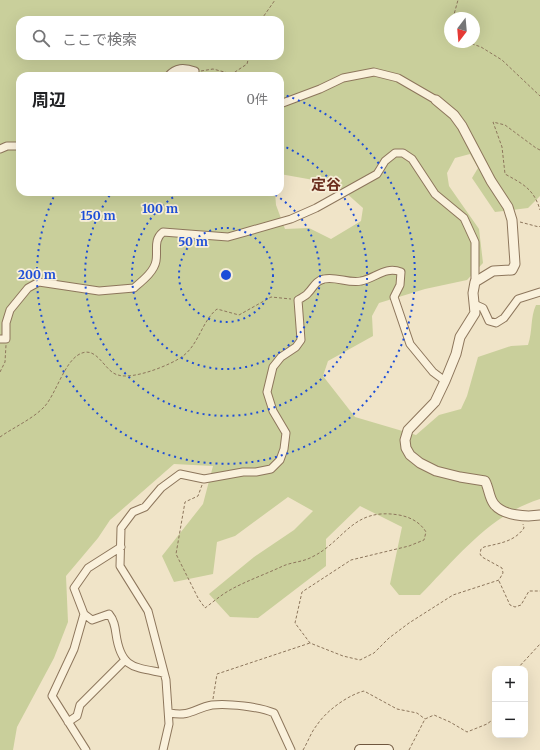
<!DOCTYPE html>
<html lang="ja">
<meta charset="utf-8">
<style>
body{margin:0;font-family:Merriweather,"Noto Sans JP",serif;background:#f6f6f6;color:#202124}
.controls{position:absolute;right:12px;bottom:12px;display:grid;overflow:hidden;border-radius:8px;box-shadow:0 4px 16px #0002}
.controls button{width:36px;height:36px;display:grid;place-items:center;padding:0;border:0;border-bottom:1px solid #e0e0e0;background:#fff;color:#202124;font:20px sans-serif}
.compass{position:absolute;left:444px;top:12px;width:36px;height:36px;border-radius:50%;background:#fff;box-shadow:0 4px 16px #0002;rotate:196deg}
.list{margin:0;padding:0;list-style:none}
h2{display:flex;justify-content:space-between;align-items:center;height:52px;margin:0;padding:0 16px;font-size:17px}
h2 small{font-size:13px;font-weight:400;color:#757577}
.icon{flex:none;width:22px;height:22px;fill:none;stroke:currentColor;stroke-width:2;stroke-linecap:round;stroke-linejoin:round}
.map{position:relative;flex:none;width:540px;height:750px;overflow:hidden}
.search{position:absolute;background:#fff;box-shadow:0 4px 16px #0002;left:16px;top:16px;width:268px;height:44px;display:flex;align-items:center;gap:10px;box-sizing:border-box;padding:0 14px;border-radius:12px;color:#757577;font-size:15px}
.panel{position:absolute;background:#fff;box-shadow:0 4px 16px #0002;left:16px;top:72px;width:268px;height:124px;border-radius:12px}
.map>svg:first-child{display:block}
.green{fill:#c9cf9b;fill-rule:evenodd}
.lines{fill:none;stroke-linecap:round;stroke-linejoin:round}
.minor-casing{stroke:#8d765c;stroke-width:9}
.tertiary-casing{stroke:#8d765c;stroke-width:11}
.secondary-casing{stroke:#6f573f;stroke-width:12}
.path{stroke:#8d765c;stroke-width:1;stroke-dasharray:3 2;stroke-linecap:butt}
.minor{stroke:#faf1dc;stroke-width:7}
.tertiary{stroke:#faf1dc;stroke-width:9}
.secondary{stroke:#faf1dc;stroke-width:10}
.ring{fill:none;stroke:#1d4ed8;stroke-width:2;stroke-dasharray:2 4}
.labels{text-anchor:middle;stroke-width:3.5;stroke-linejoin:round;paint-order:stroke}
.neighbourhood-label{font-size:15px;font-weight:bold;fill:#6b2e1e;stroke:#f7eed8}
.centre{fill:#1d4ed8;stroke:#f7eed8;stroke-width:2}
.ring-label{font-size:12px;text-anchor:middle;font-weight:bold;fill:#1d4ed8;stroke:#f7eed8;stroke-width:3.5;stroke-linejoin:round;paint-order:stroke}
</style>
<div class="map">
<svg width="540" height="750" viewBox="0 0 540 750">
<rect width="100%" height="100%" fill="#f0e4c8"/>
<path class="green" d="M 0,0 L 540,0 L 540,196 L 528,208 L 495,212 L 472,178 L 478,168 L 470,154 L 455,158 L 447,173 L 449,186 L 479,229 L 483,263 L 467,280 L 425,289 L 379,303 L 372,316 L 373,336 L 328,361 L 323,376 L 355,417 L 416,435 L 439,415 L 461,409 L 467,396 L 478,357 L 511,346 L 528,345 C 533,330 530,318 536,305 L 540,305 L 540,499 C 489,515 456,559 420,595 L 399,595 L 390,584 L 402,527 L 360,506 L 326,539 L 326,566 L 258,618 L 230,617 L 209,594 L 254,557 L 294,530 L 313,511 L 288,497 L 235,536 L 217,542 L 213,574 L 174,582 L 162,556 L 203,504 L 213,466 L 174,464 L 110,520 L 98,538 L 66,576 L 68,622 L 54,658 L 17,727 L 13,750 L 0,750 ZM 450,18 L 474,18 L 474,42 L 450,42 ZM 20,20 L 280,20 L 280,56 L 20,56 ZM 20,76 L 280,76 L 280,174 L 336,184 L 363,208 L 361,221 L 331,239 L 309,228 L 285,229 L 276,205 L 275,192 L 20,192 Z"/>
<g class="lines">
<g class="minor-casing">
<path id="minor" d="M 168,76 C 176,67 184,67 195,71 L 194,76
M 280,104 L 320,89 L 343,78 L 374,72 L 398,78 L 436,100
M 0,149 L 7,146 L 20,146
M 474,304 L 483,308 L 489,321 L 496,323 L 504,318 L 518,299 L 540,292
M 0,339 L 6,339 L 6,323 L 10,310 L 28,288 L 39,282 L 99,291 L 134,288 C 142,281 154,272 156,261 C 158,250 153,240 163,232 L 228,237 L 291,219 L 316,208 L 377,174 L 385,161 L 395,153 L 403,153 L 412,159 L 435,194 L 464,218 L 475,242 L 475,282
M 84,614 L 92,620 L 109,614 C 114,620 115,626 116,634 C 121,669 134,667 164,673
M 170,713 C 191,717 195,708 212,705 C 228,703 260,707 274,713 L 291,750
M 68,722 L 77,716 L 80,705 L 124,661
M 86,750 L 52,696 L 74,649 L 84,614 L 74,588 L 88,568 L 121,547
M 163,750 L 169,724 L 166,680 L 148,611 L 120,566 L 121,528 L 133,512 L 145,507 L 161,488 L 180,474 L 204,479 L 243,472 L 256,472 L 271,469 L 280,460 L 284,449 L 286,433 L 273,411 L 267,392 L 273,367 L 281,357 L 296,347 L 301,340 L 298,300 C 301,298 306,296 308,293 C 314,287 315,281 324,279 C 336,276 349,284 361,281 C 376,278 385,266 401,272 L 400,285 L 394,297 L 410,344 L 433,372 L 445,381"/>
</g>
<g class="tertiary-casing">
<path id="tertiary" d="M 436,100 L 454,115 L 462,126 L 491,181 L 508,207 L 512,220 L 515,264 L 512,270 L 493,271 L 475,282 L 473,293 L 475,313 L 460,337 L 456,354 L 445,381 L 435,402 L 408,430 L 405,440 L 406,448 L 410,455 L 420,463 L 436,471 L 460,477 L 485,481 C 489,488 489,498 494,504 C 503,516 527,517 540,515"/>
</g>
<g class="secondary-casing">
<path id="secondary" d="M 360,750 L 388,750"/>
</g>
<path class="path" d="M 453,18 L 458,0
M 261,20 L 275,0
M 467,42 L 481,47 L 502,60 L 540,96
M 201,71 L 213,69 L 232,74 L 247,64 L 249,56
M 540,150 L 536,148 L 505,125 L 493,122 L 502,147 L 505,174 C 523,184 534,189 540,210
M 520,222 L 539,227 L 540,226
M 0,372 L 5,362 L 6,345
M 0,437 C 14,427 33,419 45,406 C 56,393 64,364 78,355 C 97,343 104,372 118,375 C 133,380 171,365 183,356 C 199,344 202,321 217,309 L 239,315 L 271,297 L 291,299
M 202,485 L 198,496 L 185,502 L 176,554 L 198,598 L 205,608 C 213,602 221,595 230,590 C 246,581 266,574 283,566 C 292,562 303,562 312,557 C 345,541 352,507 399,515 C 410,517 420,522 426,532 L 424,540 L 409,546 L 351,560 L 302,592 L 295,623 L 310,643 L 343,656 L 360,660 L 374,653 L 389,638 L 409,623 L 453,595 L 499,580 L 503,573 L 502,568 L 482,557 L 480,554 L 481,549 L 484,547 C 500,543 514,542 524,528 L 523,524
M 499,581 L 510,605 L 515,607 L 521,605 L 529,591 L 540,591
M 517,669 L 540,644
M 213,699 L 217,674 L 310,643
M 303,750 C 308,742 311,732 317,725 C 326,711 348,695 364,691 L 397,709 L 417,713 L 425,719
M 409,750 L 425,719 L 434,715 L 450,722 L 467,732 L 487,724 L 495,718"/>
<use href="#minor" class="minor"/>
<use href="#tertiary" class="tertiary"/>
<use href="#secondary" class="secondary"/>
</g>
<g class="ring">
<circle cx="226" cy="275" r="47"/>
<path d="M270 192A94 94 0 1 1 182 192"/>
<path d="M281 145A141 141 0 1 1 112 192"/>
<path d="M281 94A189 189 0 1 1 56 192"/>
</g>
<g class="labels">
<g class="neighbourhood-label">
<text x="326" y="190">定谷</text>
</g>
</g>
<circle cx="226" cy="275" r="6" class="centre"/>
<g class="ring-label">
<text x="160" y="213">100 m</text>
<text x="98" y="220">150 m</text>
<text x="193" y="246">50 m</text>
<text x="37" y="279">200 m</text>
</g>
</svg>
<div class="controls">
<button>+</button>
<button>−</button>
</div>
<svg class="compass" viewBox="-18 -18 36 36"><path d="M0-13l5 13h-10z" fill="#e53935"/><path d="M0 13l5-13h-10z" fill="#757577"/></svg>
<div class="search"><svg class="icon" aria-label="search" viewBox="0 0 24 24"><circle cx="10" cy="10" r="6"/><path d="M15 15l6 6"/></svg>ここで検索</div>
<section class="panel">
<h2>周辺<small>0件</small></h2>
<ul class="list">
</ul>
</section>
</div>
